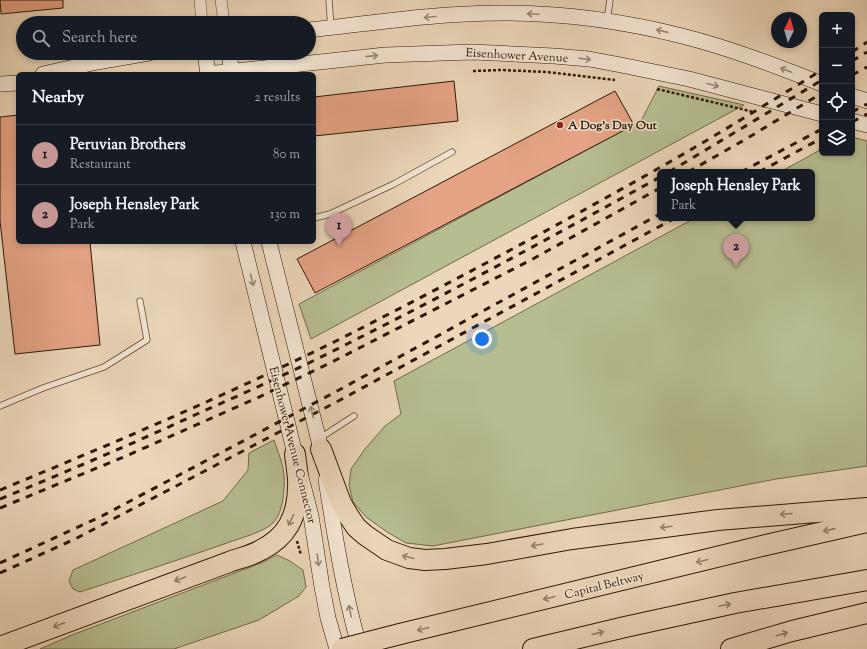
<!DOCTYPE html>
<meta charset="utf-8">
<style>
body{margin:0;font-family:"Sorts Mill Goudy",serif;background:#20242c;color:#f1f3f6}
.controls{position:absolute;right:12px;top:12px;display:grid;overflow:hidden;border-radius:6px;box-shadow:0 2px 6px #0003}
.controls button{width:36px;height:36px;display:grid;place-items:center;padding:0;border:0;border-bottom:1px solid #363941;background:#171b24;color:#f1f3f6;font:20px sans-serif}
.compass{position:absolute;left:771px;top:12px;width:36px;height:36px;border-radius:50%;background:#171b24;box-shadow:0 2px 6px #0003;rotate:5deg}
.you{position:absolute;left:482px;top:339px;width:14px;height:14px;margin:-10px;border:3px solid #fff;border-radius:50%;background:#1a73e8;box-shadow:0 0 0 6px #1a73e833}
.badge{display:grid;place-items:center;width:26px;height:26px;border-radius:50%;background:#c59692;color:#111;font-size:13px;font-weight:700}
.pin{position:absolute;translate:-50% -33px;filter:drop-shadow(0 1px 2px #0008)}
.pin::after{content:'';position:absolute;top:21px;width:14px;height:12px;background:inherit;clip-path:polygon(0 0,100% 0,50% 100%)}
.popup{position:absolute;left:657px;top:169px;width:158px;height:52px;box-sizing:border-box;display:grid;place-content:center;border-radius:6px;background:#171b24;filter:drop-shadow(0 1px 3px #0005);font-size:13px;white-space:nowrap;color:#9ea1a6}
.popup b{font-size:15px;color:#f1f3f6}
.popup::after{content:'';position:absolute;left:50%;top:100%;margin-left:-8px;border:8px solid transparent;border-top-color:#171b24}
.list{margin:0;padding:0;list-style:none}
h2{display:flex;justify-content:space-between;align-items:center;height:52px;margin:0;padding:0 16px;font-size:17px}
h2 small{font-size:13px;font-weight:400;color:#9ea1a6}
.list li{display:grid;grid-template-columns:26px 1fr auto;gap:12px;align-items:center;box-sizing:border-box;height:60px;padding:0 16px;border-top:1px solid #363941}
.list b{display:block;font-size:15px;white-space:nowrap}
.list p{margin:0;font-size:13px;white-space:nowrap;color:#9ea1a6}
.list em{font-size:13px;font-style:normal;color:#9ea1a6}
.icon{flex:none;width:22px;height:22px;fill:none;stroke:currentColor;stroke-width:2;stroke-linecap:round;stroke-linejoin:round}
.map{position:relative;flex:none;width:867px;height:649px;overflow:hidden}
.search{position:absolute;background:#171b24;box-shadow:0 2px 6px #0003;left:16px;top:16px;width:300px;height:44px;display:flex;align-items:center;gap:10px;box-sizing:border-box;padding:0 14px;border-radius:22px;color:#9ea1a6;font-size:15px}
.panel{position:absolute;background:#171b24;box-shadow:0 2px 6px #0003;left:16px;top:72px;width:300px;height:172px;border-radius:6px}
.map>svg:first-child{display:block}
.green{fill:#b6be91;stroke:#726a4b}
.building{fill:#e5a486;stroke:#2e1505}
.lines{fill:none;stroke-linecap:round;stroke-linejoin:round}
.service-casing{stroke:#5e4632;stroke-width:7}
.minor-casing{stroke:#5e4632;stroke-width:12}
.secondary-casing{stroke:#2e1505;stroke-width:16}
.motorway-casing{stroke:#2e1505;stroke-width:22}
.path{stroke:#2e1505;stroke-width:2.5;stroke-dasharray:3 2;stroke-linecap:butt}
.service{stroke:#f3e5d2;stroke-width:5.5}
.minor{stroke:#f3e5d2;stroke-width:11}
.secondary{stroke:#f3e5d2;stroke-width:15}
.motorway{stroke:#ecd7ba;stroke-width:20}
.rail{stroke:#2e1505;stroke-width:3;stroke-dasharray:7 7;stroke-linecap:butt}
.motorway-bridge-casing{stroke:#2e1505;stroke-width:22;stroke-linecap:butt}
.motorway-bridge{stroke:#ecd7ba;stroke-width:20}
.oneway{stroke:#9a8776}
.oneway2{stroke:#968069}
.poi-dot{fill:#8f2418;stroke:#f3e5d2;stroke-width:1.5}
.labels{text-anchor:middle;stroke-width:3;stroke-linejoin:round;paint-order:stroke}
.street-label{font-size:12px;fill:#2e1505;stroke:#f3e5d2}
.poi-label{font-size:12px;font-weight:bold;fill:#2e1505;stroke:#f3e5d2;text-anchor:start}
</style>
<div class="map">
<svg width="867" height="649" viewBox="0 0 867 649">
<rect width="100%" height="100%" fill="#ecd7ba"/>
<filter id="stains"><feTurbulence type="fractalNoise" baseFrequency=".005" numOctaves="4"/><feColorMatrix values="0 0 0 0 .2 0 0 0 0 .09 0 0 0 0 .02 0 0 0 .5 -.17"/></filter>
<radialGradient id="worn" r=".72"><stop offset=".6" stop-color="#630" stop-opacity="0"/><stop offset="1" stop-color="#630" stop-opacity=".3"/></radialGradient>
<path class="green" d="M 659,86 L 744,105 L 311,339 L 299,304 L 641,121 Z
M 852,137 L 867,141 L 867,466 L 776,479 L 433,546 L 406,543 L 387,532 L 366,517 L 353,502 L 349,485 L 351,469 L 365,449 L 385,426 L 401,414 L 394,381 L 695,218 L 812,218 L 812,172 L 780,172 L 822,149 L 822,153 L 852,153 Z
M 274,440 C 278,452 283,464 284,475 C 285,489 283,512 274,522 C 265,532 240,538 227,543 C 179,560 129,576 80,592 L 73,589 L 69,581 L 73,570 L 223,501 L 248,470 L 249,453 Z
M 277,555 L 290,561 L 303,570 L 306,587 L 299,596 L 259,620 L 174,649 L 40,649 L 72,635 L 261,563 Z"/>
<path class="building" d="M 0,0 L 63,0 L 63,8 L 1,14 Z
M 454,81 L 458,121 L 314,136 L 314,97 Z
M 615,91 L 634,125 L 315,293 L 297,259 Z
M 18,115 L 18,242 L 90,242 L 100,345 L 15,354 L 0,221 L 0,117 Z"/>
<g class="lines">
<g class="service-casing">
<path id="service" d="M 329,0 L 331,28
M 607,20 L 610,0
M 314,218 L 330,214 L 394,184 L 452,152
M 0,406 L 43,388 L 104,367 L 147,340 L 140,301
M 320,438 L 354,416"/>
</g>
<g class="minor-casing">
<path id="minor" d="M 200,0 L 202,23
M 221,0 L 224,23"/>
</g>
<g class="secondary-casing">
<path id="secondary" d="M 309,30 C 373,23 437,13 502,13 C 562,13 623,21 682,36 C 730,48 776,66 822,84
M 205,53 L 208,74
M 229,53 L 232,74
M 43,74 L 97,62 L 149,53
M 207,74 L 385,55 L 472,52 L 554,56 L 589,59 L 621,65 L 689,79 L 822,114
M 0,84 L 18,83
M 852,96 L 867,101
M 852,121 L 867,125
M 243,242 L 295,454 L 311,516 L 322,587 L 328,618 L 337,649
M 269,242 L 321,449 L 322,459
M 326,480 C 335,537 344,593 360,649"/>
</g>
<g class="motorway-casing">
<path id="motorway" d="M 321,449 L 341,503 L 348,515 L 356,527 L 365,535 L 387,550 L 409,558 L 425,560 L 445,559 L 487,554 L 572,539 L 718,520 L 867,508
M 400,634 L 766,545 L 867,522
M 0,647 L 229,562 C 239,558 251,556 261,550 C 287,537 297,517 298,488 C 299,477 296,465 295,454
M 533,649 L 625,627 L 735,603 L 867,580
M 731,649 L 792,631 L 867,613"/>
</g>
<path class="path" d="M 473,71 L 501,70 L 547,72 L 615,80
M 657,89 L 754,112
M 297,541 L 301,555"/>
<use href="#service" class="service"/>
<use href="#minor" class="minor"/>
<use href="#secondary" class="secondary"/>
<use href="#motorway" class="motorway"/>
<path class="rail" d="M 852,52 L 867,42
M 852,61 L 867,52
M 852,75 L 867,67
M 852,112 L 867,104
M 852,122 L 867,114
M 669,172 L 822,80
M 688,172 L 746,139 L 822,93
M 741,172 L 822,129
M 759,172 L 822,138
M 0,490 C 116,442 232,393 344,337 C 450,283 555,227 659,168 C 714,137 768,103 822,70
M 0,499 C 66,472 132,444 197,414 C 247,392 298,369 347,344 C 453,291 557,234 660,177
M 0,508 L 126,456 L 257,398 L 332,362 L 531,260 L 660,188
M 0,563 L 102,516 L 339,390 L 660,214
M 0,573 L 77,538 L 342,399 L 675,218"/>
<g class="motorway-bridge-casing">
<path id="motorway-bridge" d="M 342,649 L 400,634"/>
</g>
<use href="#motorway-bridge" class="motorway-bridge"/>
</g>
<defs><path id="oneway-shaft" d="M-6 0H5M1.5-3L5.5 0L1.5 3" fill="none" stroke-width="1.6" stroke-linecap="round" stroke-linejoin="round"/></defs>
<g class="oneway">
<use href="#oneway-shaft" transform="translate(533 14) rotate(-177)"/>
<use href="#oneway-shaft" transform="translate(430 17) rotate(175)"/>
<use href="#oneway-shaft" transform="translate(662 31) rotate(-167)"/>
<use href="#oneway-shaft" transform="translate(372 56) rotate(-6)"/>
<use href="#oneway-shaft" transform="translate(585 59) rotate(7)"/>
<use href="#oneway-shaft" transform="translate(786 70) rotate(-159)"/>
<use href="#oneway-shaft" transform="translate(713 85) rotate(15)"/>
<use href="#oneway-shaft" transform="translate(252 280) rotate(76)"/>
<use href="#oneway-shaft" transform="translate(312 412) rotate(-104)"/>
<use href="#oneway-shaft" transform="translate(318 560) rotate(82)"/>
<use href="#oneway-shaft" transform="translate(350 611) rotate(-102)"/>
</g>
<g class="oneway2">
<use href="#oneway-shaft" transform="translate(786 514) rotate(175)"/>
<use href="#oneway-shaft" transform="translate(291 520) rotate(116)"/>
<use href="#oneway-shaft" transform="translate(666 527) rotate(173)"/>
<use href="#oneway-shaft" transform="translate(829 530) rotate(167)"/>
<use href="#oneway-shaft" transform="translate(537 545) rotate(170)"/>
<use href="#oneway-shaft" transform="translate(408 557) rotate(-166)"/>
<use href="#oneway-shaft" transform="translate(702 561) rotate(166)"/>
<use href="#oneway-shaft" transform="translate(180 579) rotate(160)"/>
<use href="#oneway-shaft" transform="translate(549 598) rotate(166)"/>
<use href="#oneway-shaft" transform="translate(725 605) rotate(-12)"/>
<use href="#oneway-shaft" transform="translate(59 625) rotate(159)"/>
<use href="#oneway-shaft" transform="translate(423 629) rotate(166)"/>
<use href="#oneway-shaft" transform="translate(598 633) rotate(-13)"/>
<use href="#oneway-shaft" transform="translate(782 634) rotate(-16)"/>
</g>
<circle class="poi-dot" cx="560" cy="125" r="4"/>
<g class="labels">
<g class="street-label">
<text transform="translate(517 55) rotate(3)" y="4">Eisenhower Avenue</text>
<text transform="translate(293 445) rotate(76)" y="4">Eisenhower Avenue Connector</text>
<text transform="translate(604 585) rotate(-14)" y="4">Capital Beltway</text>
</g>
<g class="poi-label">
<text x="568" y="129">A Dog's Day Out</text>
</g>
</g>
<rect width="100%" height="100%" filter="url(#stains)"/>
<rect width="100%" height="100%" fill="url(#worn)"/>
</svg>
<div class="controls">
<button>+</button>
<button>−</button>
<button><svg class="icon" aria-label="locate" viewBox="0 0 24 24"><circle cx="12" cy="12" r="6"/><path d="M12 2v4M12 18v4M2 12h4M18 12h4"/></svg></button>
<button><svg class="icon" aria-label="layers" viewBox="0 0 24 24"><path d="M12 4l9 5-9 5-9-5zM3 14l9 5 9-5"/></svg></button>
</div>
<svg class="compass" viewBox="-18 -18 36 36"><path d="M0-13l5 13h-10z" fill="#e53935"/><path d="M0 13l5-13h-10z" fill="#9ea1a6"/></svg>
<div class="you"></div>
<div class="pin badge" style="left:339px;top:246px">1</div>
<div class="pin badge" style="left:736px;top:267px">2</div>
<div class="popup"><b>Joseph Hensley Park</b>Park</div>
<div class="search"><svg class="icon" aria-label="search" viewBox="0 0 24 24"><circle cx="10" cy="10" r="6"/><path d="M15 15l6 6"/></svg>Search here</div>
<section class="panel">
<h2>Nearby<small>2 results</small></h2>
<ul class="list">
<li><span class="badge">1</span><div><b>Peruvian Brothers</b><p>Restaurant</p></div><em>80 m</em></li>
<li><span class="badge">2</span><div><b>Joseph Hensley Park</b><p>Park</p></div><em>130 m</em></li>
</ul>
</section>
</div>
